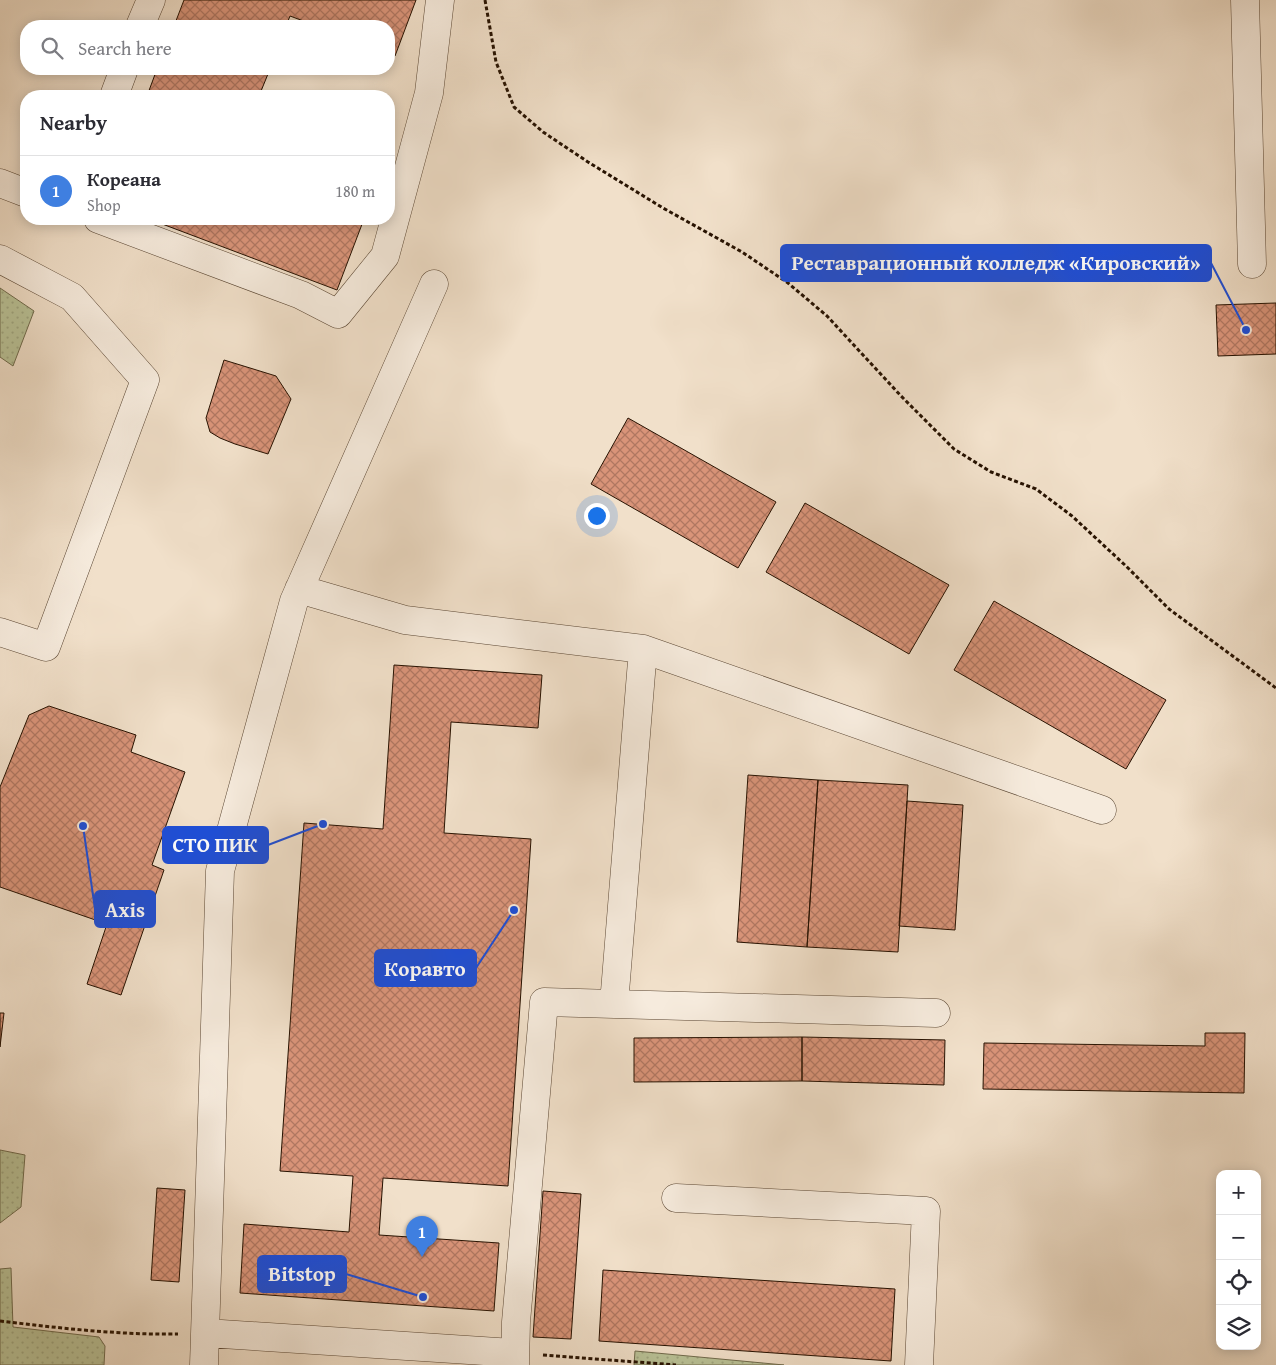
<!DOCTYPE html>
<meta charset="utf-8">
<style>
body{margin:0;font-family:"Gentium Book Plus",serif;background:#f2f2f3;color:#2b2b33}
.controls{position:absolute;right:15px;bottom:15px;display:grid;overflow:hidden;border-radius:10px;box-shadow:0 2px 12px #0003}
.controls button{width:45px;height:45px;display:grid;place-items:center;padding:0;border:0;border-bottom:1px solid #e1e1e2;background:#fff;color:#2b2b33;font:25px sans-serif}
.you{position:absolute;left:596px;top:515px;width:18px;height:18px;margin:-12px;border:4px solid #fff;border-radius:50%;background:#1a73e8;box-shadow:0 0 0 8px #1a73e833}
.badge{display:grid;place-items:center;width:32px;height:32px;border-radius:50%;background:#0b8043;color:#fff;font-size:16px;font-weight:700}
.pin{position:absolute;translate:-50% -41px;filter:drop-shadow(0 1px 2px #0008)}
.pin::after{content:'';position:absolute;top:26px;width:18px;height:15px;background:inherit;clip-path:polygon(0 0,100% 0,50% 100%)}
.list{margin:0;padding:0;list-style:none}
h2{display:flex;justify-content:space-between;align-items:center;height:65px;margin:0;padding:0 20px;font-size:21px}
h2 small{font-size:16px;font-weight:400;color:#7c7c81}
.list li{display:grid;grid-template-columns:32px 1fr auto;gap:15px;align-items:center;box-sizing:border-box;height:70px;padding:0 20px;border-top:1px solid #e1e1e2}
.list b{display:block;font-size:19px;white-space:nowrap}
.list p{margin:0;font-size:16px;white-space:nowrap;color:#7c7c81}
.list em{font-size:16px;font-style:normal;color:#7c7c81}
.icon{flex:none;width:28px;height:28px;fill:none;stroke:currentColor;stroke-width:2;stroke-linecap:round;stroke-linejoin:round}
.map{position:relative;flex:none;width:1276px;height:1365px;overflow:hidden}
.search{position:absolute;background:#fff;box-shadow:0 2px 12px #0003;left:20px;top:20px;width:375px;height:55px;display:flex;align-items:center;gap:12px;box-sizing:border-box;padding:0 18px;border-radius:20px;color:#7c7c81;font-size:19px}
.panel{position:absolute;background:#fff;box-shadow:0 2px 12px #0003;left:20px;top:90px;width:375px;height:135px;border-radius:20px}
.map>svg:first-child{display:block}
.grass{fill:url(#grass-dots);stroke:#706a4c}
.building{fill:url(#building-cross-hatch);stroke:#271201}
.lines{fill:none;stroke-linecap:round;stroke-linejoin:round}
.minor-casing{stroke:#5a4633;stroke-width:29}
.path{stroke:#271201;stroke-width:3;stroke-dasharray:4 2.5;stroke-linecap:butt}
.minor{stroke:#f6ebdd;stroke-width:28}
.leader{fill:none;stroke:#1d4ed8;stroke-width:2}
.callout-dot{fill:#1d4ed8;stroke:#f6ebdd;stroke-width:2}
.callout{fill:#1d4ed8;stroke:#1d4ed8;stroke-width:2}
.callout-label{font-size:21px;text-anchor:middle;font-weight:bold;fill:#fff}
</style>
<div class="map">
<svg width="1276" height="1365" viewBox="0 0 1276 1365">
<defs>
<pattern id="grass-dots" width="8" height="8" patternUnits="userSpaceOnUse" patternTransform="scale(1.25)"><rect width="8" height="8" fill="#b9c297"/><path d="M2 2h.1M6 6h.1" fill="none" stroke="#9fa680" stroke-width="1.8" stroke-linecap="round"/></pattern>
<pattern id="building-cross-hatch" width="8" height="8" patternUnits="userSpaceOnUse" patternTransform="scale(1.25)"><rect width="8" height="8" fill="#d99479"/><path d="M0 0l8 8M0 8l8-8" fill="none" stroke="#b07761"/></pattern>
</defs>
<rect width="100%" height="100%" fill="#f1e0ca"/>
<filter id="stains"><feTurbulence type="fractalNoise" baseFrequency=".004" numOctaves="4"/><feColorMatrix values="0 0 0 0 .2 0 0 0 0 .09 0 0 0 0 .02 0 0 0 .5 -.17"/></filter>
<radialGradient id="worn" r=".72"><stop offset=".6" stop-color="#630" stop-opacity="0"/><stop offset="1" stop-color="#630" stop-opacity=".3"/></radialGradient>
<path class="grass" d="M 0,288 L 34,311 L 13,366 L 0,357 Z
M 0,1150 L 25,1155 L 21,1207 L 0,1223 Z
M 11,1268 L 13,1327 L 99,1337 L 105,1346 L 104,1365 L 0,1365 L 0,1269 Z
M 635,1351 L 784,1365 L 634,1365 Z"/>
<path class="building" d="M 184,0 L 416,0 L 395,56 L 389,54 L 389,26 L 317,26 L 290,16 L 286,26 L 174,26 Z
M 157,69 L 270,69 L 259,96 L 147,96 Z
M 149,219 L 364,219 L 337,290 Z
M 1276,303 L 1276,354 L 1218,356 L 1216,305 Z
M 224,360 L 276,376 L 291,399 L 268,454 L 235,444 L 220,438 L 210,432 L 206,418 Z
M 628,418 L 776,502 L 738,568 L 591,484 Z
M 805,503 L 949,585 L 909,654 L 766,572 Z
M 994,601 L 1166,700 L 1126,769 L 954,670 Z
M 394,665 L 542,675 L 538,728 L 451,722 L 444,833 L 531,839 L 508,1186 L 383,1178 L 379,1235 L 499,1243 L 494,1311 L 240,1293 L 244,1224 L 349,1232 L 353,1176 L 280,1171 L 304,823 L 383,829 Z
M 49,706 L 136,735 L 131,752 L 185,772 L 152,865 L 164,870 L 121,995 L 87,984 L 107,924 L 0,887 L 0,787 L 29,715 Z
M 748,775 L 818,780 L 807,947 L 737,942 Z
M 818,780 L 908,785 L 898,952 L 807,947 Z
M 907,801 L 963,805 L 955,930 L 899,926 Z
M 0,1013 L 4,1013 L 0,1047 Z
M 1205,1033 L 1245,1033 L 1244,1093 L 983,1089 L 984,1043 L 1205,1046 Z
M 802,1037 L 802,1081 L 634,1082 L 634,1038 Z
M 802,1037 L 945,1040 L 944,1085 L 802,1081 Z
M 157,1188 L 185,1190 L 179,1282 L 151,1280 Z
M 543,1191 L 581,1194 L 571,1339 L 533,1337 Z
M 603,1270 L 895,1289 L 891,1361 L 599,1341 Z"/>
<g class="lines">
<g class="minor-casing">
<path id="minor" d="M 1245,0 L 1252,264
M 140,26 L 151,0
M 114,96 L 124,69
M 0,183 L 26,193
M 98,219 L 301,295 L 338,314 L 385,256 L 429,93 L 440,0
M 0,259 L 72,297 L 145,380 L 46,647 L 0,632
M 299,589 L 405,620 L 643,649 L 1102,810
M 614,1004 L 643,649
M 676,1198 L 926,1211 L 919,1365
M 206,1333 L 515,1353
M 204,1365 L 220,871 L 294,601 L 434,284
M 515,1365 L 516,1322 L 544,1002 L 936,1013"/>
</g>
<path class="path" d="M 485,0 L 496,62 L 514,107 L 543,132 L 588,162 L 663,208 L 742,252 L 788,283 L 827,316 L 901,396 L 954,449 L 991,472 L 1036,489 L 1072,516 L 1126,566 L 1169,609 L 1276,688
M 0,1321 C 59,1328 118,1335 178,1334
M 543,1355 L 676,1365"/>
<use href="#minor" class="minor"/>
</g>
<path class="leader" d="M1246 330L1211 263M323 824L268 845M83 826L95 909M514 910L476 968M423 1297L346 1274"/>
<g class="callout-dot">
<circle cx="1246" cy="330" r="5"/>
<circle cx="323" cy="824" r="5"/>
<circle cx="83" cy="826" r="5"/>
<circle cx="514" cy="910" r="5"/>
<circle cx="423" cy="1297" r="5"/>
</g>
<g class="callout">
<rect x="781" y="245" width="430" height="36" rx="5"/>
<rect x="163" y="827" width="105" height="36" rx="5"/>
<rect x="95" y="891" width="60" height="36" rx="5"/>
<rect x="375" y="950" width="101" height="36" rx="5"/>
<rect x="258" y="1256" width="88" height="36" rx="5"/>
</g>
<g class="callout-label">
<text x="996" y="270">Реставрационный колледж «Кировский»</text>
<text x="215" y="852">СТО ПИК</text>
<text x="125" y="917">Axis</text>
<text x="425" y="976">Коравто</text>
<text x="302" y="1281">Bitstop</text>
</g>
<rect width="100%" height="100%" filter="url(#stains)"/>
<rect width="100%" height="100%" fill="url(#worn)"/>
</svg>
<div class="controls">
<button>+</button>
<button>−</button>
<button><svg class="icon" aria-label="locate" viewBox="0 0 24 24"><circle cx="12" cy="12" r="6"/><path d="M12 2v4M12 18v4M2 12h4M18 12h4"/></svg></button>
<button><svg class="icon" aria-label="layers" viewBox="0 0 24 24"><path d="M12 4l9 5-9 5-9-5zM3 14l9 5 9-5"/></svg></button>
</div>
<div class="you"></div>
<div class="pin badge" style="left:422px;top:1257px;background:#3f7fe0">1</div>
<div class="search"><svg class="icon" aria-label="search" viewBox="0 0 24 24"><circle cx="10" cy="10" r="6"/><path d="M15 15l6 6"/></svg>Search here</div>
<section class="panel">
<h2>Nearby<small></small></h2>
<ul class="list">
<li><span class="badge" style="background:#3f7fe0">1</span><div><b>Кореана</b><p>Shop</p></div><em>180 m</em></li>
</ul>
</section>
</div>
